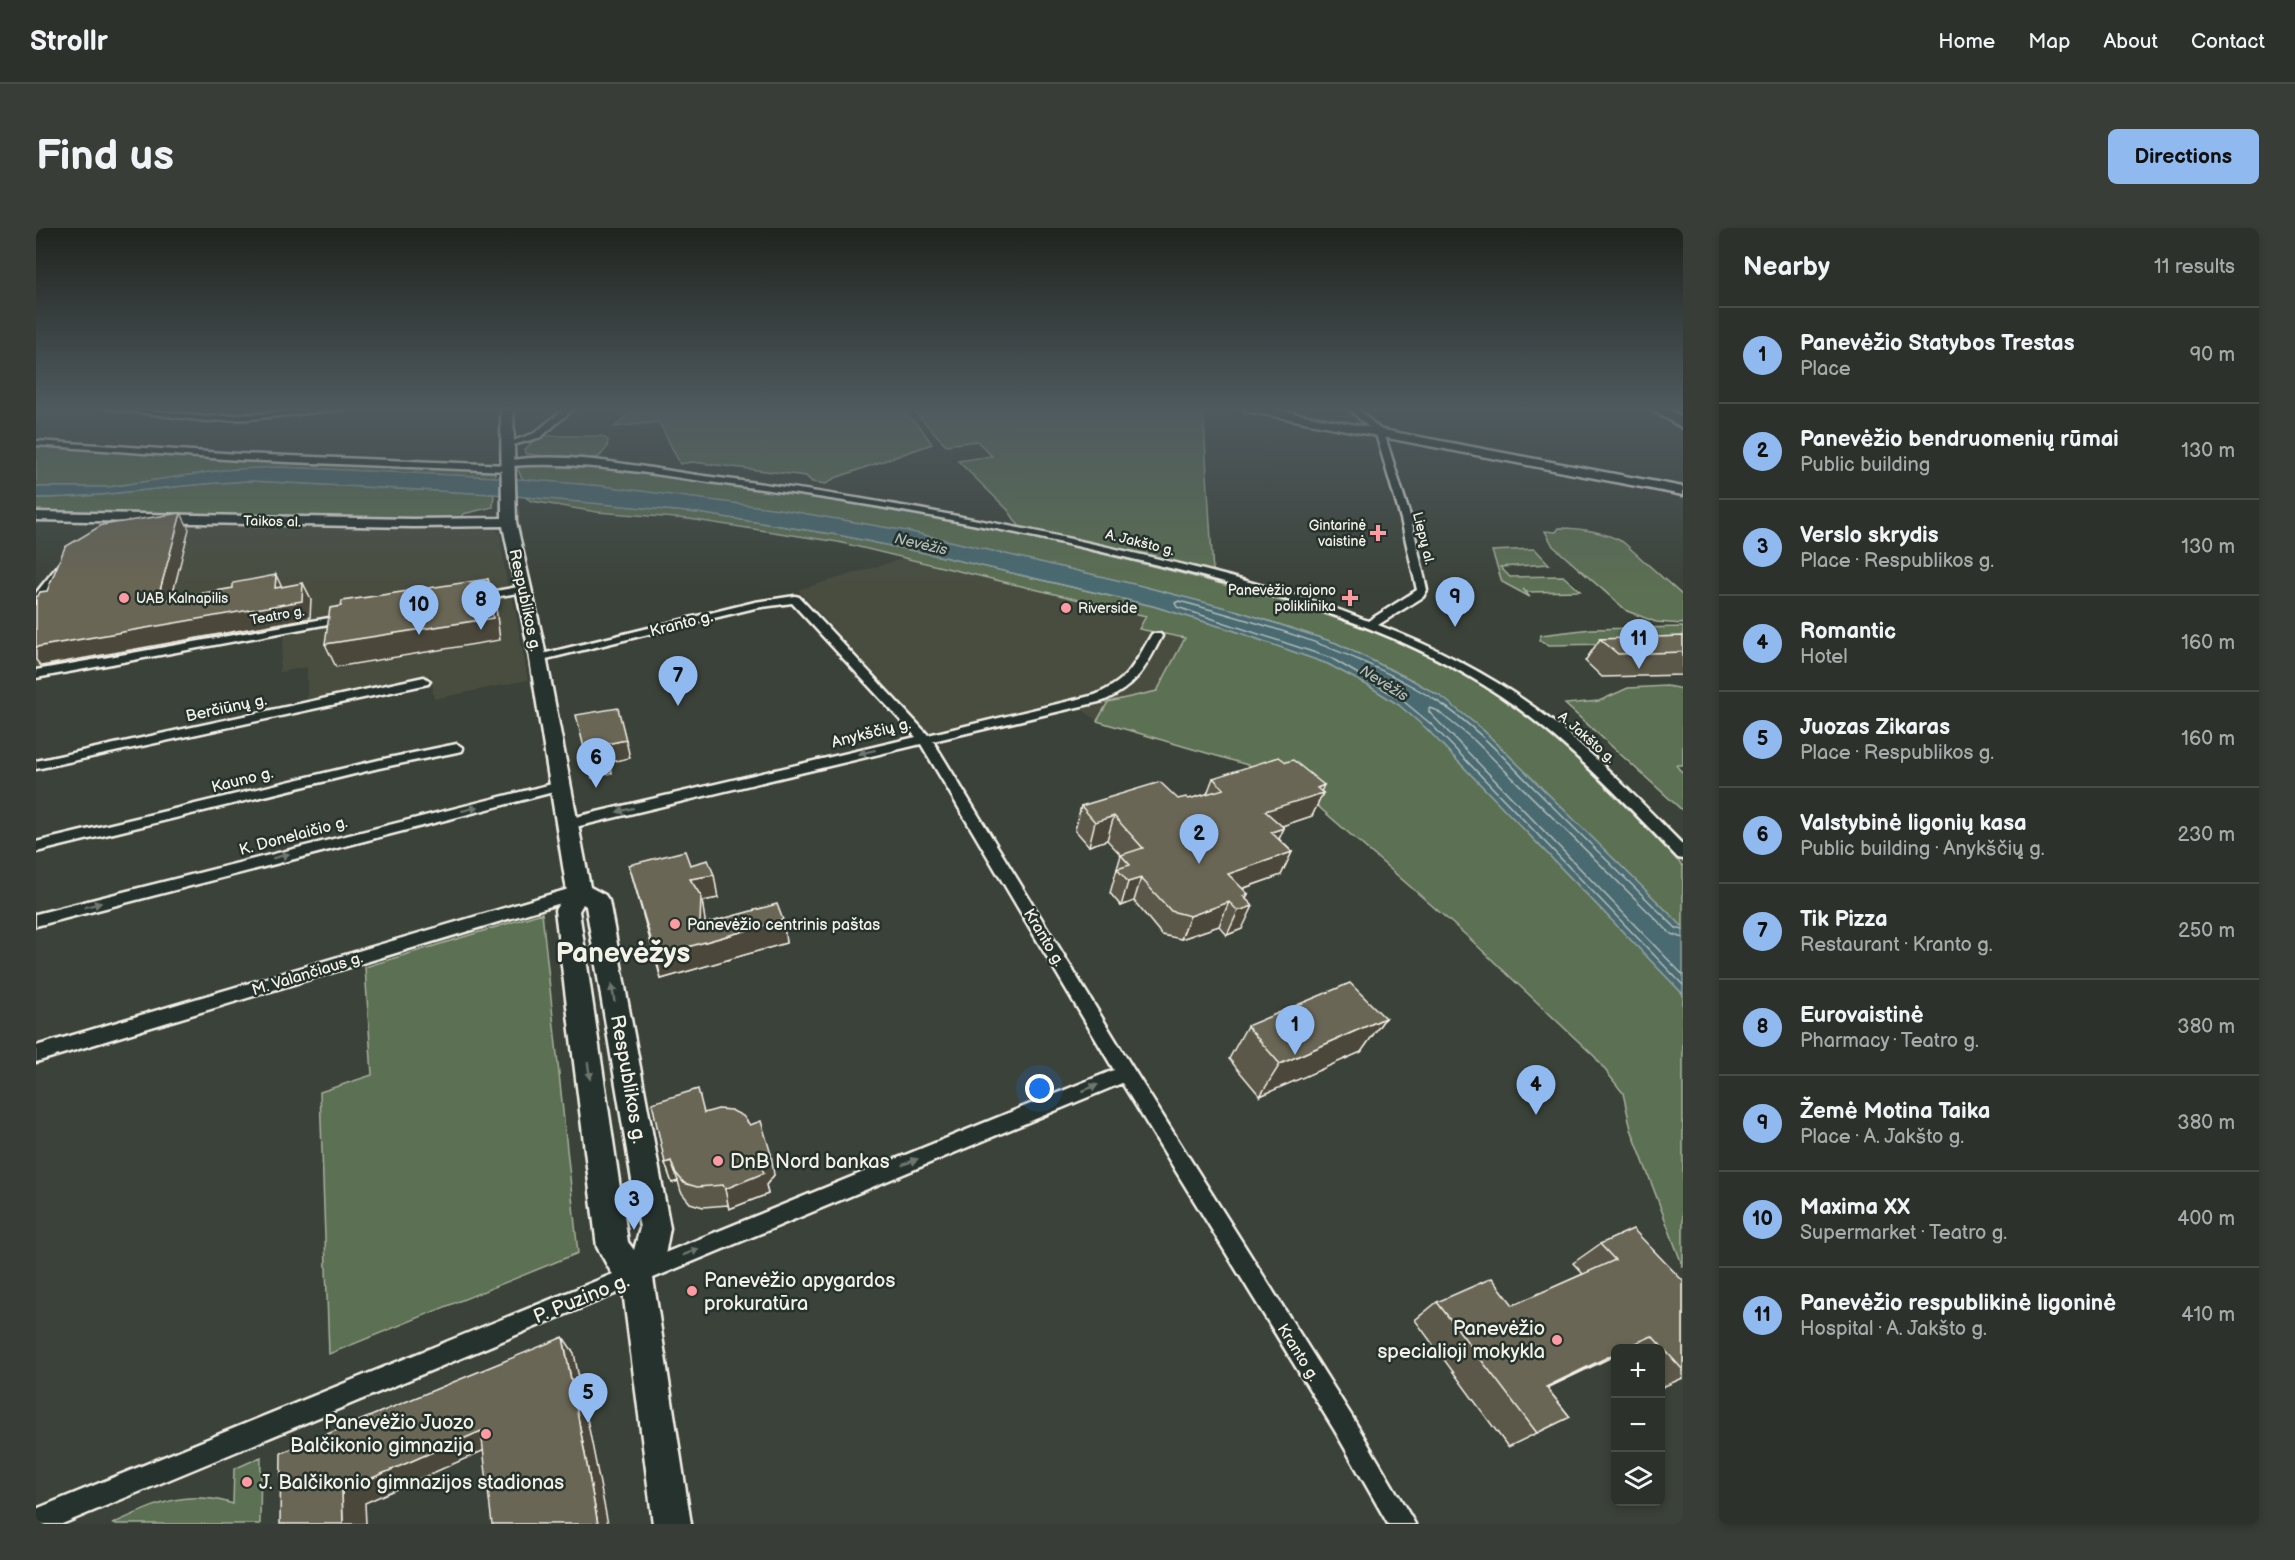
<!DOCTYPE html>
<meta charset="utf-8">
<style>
body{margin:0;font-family:"Balsamiq Sans",sans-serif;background:#383e37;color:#f1f3f6}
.controls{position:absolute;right:18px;bottom:18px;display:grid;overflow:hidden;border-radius:9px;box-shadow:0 3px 9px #0003}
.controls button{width:54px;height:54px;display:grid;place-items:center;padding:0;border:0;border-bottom:2px solid #484d47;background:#2c322b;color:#f1f3f6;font:30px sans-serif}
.you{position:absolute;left:1004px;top:861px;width:21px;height:21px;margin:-15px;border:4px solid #fff;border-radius:50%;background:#1a73e8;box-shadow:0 0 0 9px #1a73e833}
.badge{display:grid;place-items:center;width:39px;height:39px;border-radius:50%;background:#90b9f0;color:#111;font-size:20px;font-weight:700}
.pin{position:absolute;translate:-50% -50px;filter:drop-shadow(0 2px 3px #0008)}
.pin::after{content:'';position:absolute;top:32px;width:21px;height:18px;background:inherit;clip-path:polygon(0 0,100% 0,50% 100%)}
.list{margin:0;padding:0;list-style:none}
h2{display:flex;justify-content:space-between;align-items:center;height:78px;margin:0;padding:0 24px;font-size:26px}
h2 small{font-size:20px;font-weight:400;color:#a6aaa9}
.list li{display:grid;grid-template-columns:39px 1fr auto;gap:18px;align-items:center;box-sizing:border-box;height:96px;padding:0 24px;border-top:2px solid #484d47}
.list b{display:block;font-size:22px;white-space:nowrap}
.list p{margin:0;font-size:20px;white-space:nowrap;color:#a6aaa9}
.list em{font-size:20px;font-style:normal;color:#a6aaa9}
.icon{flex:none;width:33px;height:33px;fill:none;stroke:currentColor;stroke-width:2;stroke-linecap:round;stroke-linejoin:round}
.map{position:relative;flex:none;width:1647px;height:1296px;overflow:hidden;border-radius:9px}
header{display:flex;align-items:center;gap:36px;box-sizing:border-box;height:84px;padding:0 30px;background:#2c322b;border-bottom:2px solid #484d47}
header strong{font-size:28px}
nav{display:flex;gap:33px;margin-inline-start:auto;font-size:21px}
.intro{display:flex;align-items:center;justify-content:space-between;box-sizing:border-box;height:144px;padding:0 36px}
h1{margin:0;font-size:42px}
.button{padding:15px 27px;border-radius:9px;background:#90b9f0;color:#111;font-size:21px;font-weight:700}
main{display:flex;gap:36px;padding:0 36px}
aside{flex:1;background:#2c322b;border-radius:9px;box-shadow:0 3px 9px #0003}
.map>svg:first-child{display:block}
.built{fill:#494d41}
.green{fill:#5b7053;stroke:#a8b09e;stroke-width:1.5}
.water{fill:#4a6a71;stroke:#8ea0a1;stroke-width:1.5}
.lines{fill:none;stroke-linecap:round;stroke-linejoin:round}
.shore{stroke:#b0bbb8;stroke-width:1.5}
.street-casing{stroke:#f4f1e8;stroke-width:5}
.secondary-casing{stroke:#f4f1e8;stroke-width:5}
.highway-casing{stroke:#f4f1e8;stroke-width:5}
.street{fill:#26332d;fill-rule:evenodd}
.secondary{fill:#26332d;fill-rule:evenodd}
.highway{fill:#26332d;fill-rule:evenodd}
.wall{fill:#5c5848;stroke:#f4f1e8;stroke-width:1.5}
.shaded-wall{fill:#4b473b;stroke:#f4f1e8;stroke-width:1.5}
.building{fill:#6b6654;stroke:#f4f1e8;stroke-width:1.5}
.oneway{fill:#6e766e}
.poi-dot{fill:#ff9aa2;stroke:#26332d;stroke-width:2}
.labels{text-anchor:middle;stroke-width:5;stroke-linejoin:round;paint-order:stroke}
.far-street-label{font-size:14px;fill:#f4f1e8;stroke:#26332d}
.far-poi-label{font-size:14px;fill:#f4f1e8;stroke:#26332d;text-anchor:end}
.far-water-label{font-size:15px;font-style:italic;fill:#b0bbb8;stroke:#26332d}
.street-label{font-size:16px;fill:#f4f1e8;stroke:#26332d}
.poi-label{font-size:16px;fill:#f4f1e8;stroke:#26332d;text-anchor:start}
.near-street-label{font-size:20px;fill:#f4f1e8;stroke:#26332d}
.near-poi-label{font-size:20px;fill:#f4f1e8;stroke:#26332d;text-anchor:start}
.town-label{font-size:28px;font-weight:bold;fill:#f4f1e8;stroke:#26332d}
</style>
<header>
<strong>Strollr</strong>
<nav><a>Home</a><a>Map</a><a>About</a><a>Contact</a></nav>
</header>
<div class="intro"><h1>Find us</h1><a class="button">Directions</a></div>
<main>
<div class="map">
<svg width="1647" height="1296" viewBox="0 0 1647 1296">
<rect width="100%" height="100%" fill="#3b4239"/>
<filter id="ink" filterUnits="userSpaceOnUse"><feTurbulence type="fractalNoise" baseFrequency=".0167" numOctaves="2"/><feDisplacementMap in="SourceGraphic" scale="12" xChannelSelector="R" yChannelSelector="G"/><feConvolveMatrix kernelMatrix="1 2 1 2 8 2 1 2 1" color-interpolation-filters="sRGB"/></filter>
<g filter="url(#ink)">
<path class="built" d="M 123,294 L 434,299 L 460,302 L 464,306 L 471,356 L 476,365 L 492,452 L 398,471 L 395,447 L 271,472 L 271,439 L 243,444 L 249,402 L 245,398 L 0,443 L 0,379 Z
M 872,329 L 1111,388 L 1103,401 L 1149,410 L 1121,463 L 1072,474 L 1061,493 L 1034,472 L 891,504 L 762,362 Z"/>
<path class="green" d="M 600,180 L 862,180 L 884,199 L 896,216 L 799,250 L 790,256 L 776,254 L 770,248 L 656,234 L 644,236 L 623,194 L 578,199 Z
M 875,180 L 1167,180 L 1177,345 L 983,298 L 972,282 L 922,233 L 956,228 L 941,213 L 910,217 Z
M 503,208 L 566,208 L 572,212 L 571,220 L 563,229 L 544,232 L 491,226 L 488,222 Z
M 0,215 L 459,242 L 459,249 L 243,239 L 188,242 L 72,259 L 0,259 Z
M 489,236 L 528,236 C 646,251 764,263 881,285 C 965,301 1048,321 1132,342 C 1231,368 1349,398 1437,452 C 1519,501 1581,570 1647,638 L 1647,699 L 1447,502 L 1407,470 L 1376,452 L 1300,415 L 1202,383 L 567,258 L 487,252 L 481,240 Z
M 216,253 L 458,266 L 457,279 L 427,286 L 424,292 L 0,284 L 0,270 C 72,270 143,255 216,253 Z
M 488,268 L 662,285 L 802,307 L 903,328 L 1117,378 L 1199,403 L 1292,436 L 1333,458 L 1363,477 L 1391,501 L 1647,766 L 1647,1039 L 1595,901 L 1587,865 L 1559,829 L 1432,709 L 1246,547 L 1061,493 L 1072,474 L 1121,463 L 1149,410 L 1103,401 L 1110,388 L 802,314 L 653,291 L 561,284 L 495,273 Z
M 1523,300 C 1546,300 1566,303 1587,314 L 1647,368 L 1647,396 L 1620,394 L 1591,383 L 1517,318 L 1509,303 L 1520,304 Z
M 1499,321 L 1513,336 L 1464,339 L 1474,349 L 1527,348 L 1544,363 L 1490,364 L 1487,361 L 1494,369 L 1466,354 L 1456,323 Z
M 1647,399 L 1647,415 L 1513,417 L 1503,412 L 1505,407 L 1555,401 Z
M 1631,458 L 1647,461 L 1647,537 L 1640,537 L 1647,546 L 1647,583 L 1529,476 L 1563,473 L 1592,460 Z
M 506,685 L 542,1025 L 293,1126 L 284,864 L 336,847 L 329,739 Z
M 225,1229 L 224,1296 L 76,1296 C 119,1277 149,1260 197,1276 L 198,1241 Z"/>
<path class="water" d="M 243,239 L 459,249 L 567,258 L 743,281 L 871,303 L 1102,357 L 1202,383 L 1300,415 L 1376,452 L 1407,470 L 1447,502 L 1647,699 L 1647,766 L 1391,501 L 1363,477 L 1333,458 L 1292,436 L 1199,403 L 1117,378 L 903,328 L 802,307 L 662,285 L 458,266 L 216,253 C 143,255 72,270 0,270 L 0,259 L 72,259 L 188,242 Z"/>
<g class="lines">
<path class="shore" d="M 1647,702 L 1640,700 C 1592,653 1545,607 1498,560 C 1468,530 1439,498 1404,475 C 1325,424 1233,397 1143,373 L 1139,375 L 1141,379 L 1295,430 L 1366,472 L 1395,496 L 1647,757
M 1647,710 L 1635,706 L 1438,512 L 1400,482 L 1393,480 L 1393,484 L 1647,747"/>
<g class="street-casing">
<path id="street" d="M 70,180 L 95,180 L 170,189 L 318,180 L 213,191 L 170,193 Z
M 529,180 L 538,180 L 505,209 L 470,219 L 466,217 L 499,205 Z
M 1312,180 L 1321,180 L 1348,205 L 1375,291 L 1391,362 L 1387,369 L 1342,397 C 1397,418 1451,445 1499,480 C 1553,520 1600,569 1647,617 L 1647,631 L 1642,630 C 1577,562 1513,493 1431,447 C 1330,389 1214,359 1101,332 C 967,300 832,274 695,257 C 621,247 548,232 473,238 L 477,240 L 473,243 L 203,232 L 0,217 L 0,213 L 203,226 L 472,237 L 469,235 L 470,233 C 532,222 607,240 668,248 C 816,267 961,293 1106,327 C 1182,345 1259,364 1332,393 L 1381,362 L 1365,291 L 1340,206 Z
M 27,331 L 36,333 L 4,374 L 0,375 L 0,365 Z
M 488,358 L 492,359 L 492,363 L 437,373 L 432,370 L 437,367 Z
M 759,368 L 763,369 L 892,507 L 1059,467 C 1094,452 1098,436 1116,406 L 1124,406 L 1126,408 C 1110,439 1101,458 1067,473 L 897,513 L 1096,839 L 1315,1187 L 1379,1296 L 1352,1296 L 1299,1203 L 1086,855 L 26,1296 L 0,1296 L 0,1281 L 1078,842 L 885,516 L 531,601 L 526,599 L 524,596 L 531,591 L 880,509 L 756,375 L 719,380 L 502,433 L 496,430 L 498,428 L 719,374 Z
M 310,387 L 314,388 L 314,392 L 0,450 L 0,442 Z
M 388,449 L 394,453 L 392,456 L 0,541 L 0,533 Z
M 421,516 L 427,520 L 426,523 L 343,540 L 0,624 L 0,614 L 343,532 Z
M 524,554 L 531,558 L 529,561 L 0,698 L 0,686 Z
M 543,658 L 548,660 L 551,664 L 548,668 L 0,834 L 0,818 Z"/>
</g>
<g class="secondary-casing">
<path id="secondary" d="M 465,180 L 477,180 L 480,294 L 507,413 L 554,659 L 569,667 L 573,673 L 634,1000 L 629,1027 L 617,1050 L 655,1296 L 617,1296 L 586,1055 L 575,1044 L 561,1019 L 519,682 L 531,663 L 491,413 L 467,298 L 377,299 L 0,292 L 0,284 L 377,291 L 466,290 ZM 547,676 L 550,678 L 604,1000 L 598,1022 L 592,1014 L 543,683 Z
M 1206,180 L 1231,180 L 1647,259 L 1647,267 L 1212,183 Z"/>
</g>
<g class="highway-casing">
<path id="highway" d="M 1612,180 L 1630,180 L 1647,190 L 1647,200 Z"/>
</g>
<use href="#street" class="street"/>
<use href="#secondary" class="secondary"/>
<use href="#highway" class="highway"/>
</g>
<path class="wall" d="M 1564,411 L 1647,424 L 1647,447 L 1566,449 L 1549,433 Z
M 1177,550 L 1285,563 L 1287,565 L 1276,588 L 1246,598 L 1248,600 L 1243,611 L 1256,624 L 1245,647 L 1206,661 L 1212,666 L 1210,670 L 1206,701 L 1191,707 L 1183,698 L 1145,711 L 1126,707 L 1098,673 L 1085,678 L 1074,665 L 1085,627 L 1071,612 L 1053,618 L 1039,602 L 1045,578 L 1142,571 L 1153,571 L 1171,566 Z
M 593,637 L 654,637 L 682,670 L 666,673 L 669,696 L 747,692 L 750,715 L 625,751 Z
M 1349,790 L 1325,824 L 1224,868 L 1193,831 L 1211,798 Z
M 668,885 L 738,947 L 730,957 L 732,966 L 693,981 L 692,977 L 667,979 L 654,975 L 645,964 L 642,953 L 636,955 L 629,935 Z
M 1564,1016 L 1647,1053 L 1647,1150 L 1624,1160 L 1624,1120 L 1580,1120 L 1580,1127 L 1511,1160 L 1534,1189 L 1472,1219 L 1379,1092 L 1401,1074 L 1477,1077 L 1547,1046 L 1537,1035 Z"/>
<path class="shaded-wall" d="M 145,285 L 153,301 L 131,389 L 121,373 Z
M 240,347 L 248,364 L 239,360 Z
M 452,351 L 459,372 L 464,412 L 300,439 L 289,416 Z
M 267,355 L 275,371 L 274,390 L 5,438 L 0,432 L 0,419 Z
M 590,512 L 594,530 L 574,534 L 576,545 L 556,550 L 551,532 L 570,516 Z
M 1288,557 L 1284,566 L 1287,565 L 1276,588 L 1219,607 L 1229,583 Z
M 1078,588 L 1071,612 L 1053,618 L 1059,594 Z
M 1248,600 L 1237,624 L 1235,604 Z
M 1256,624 L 1245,647 L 1182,669 L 1192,646 Z
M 678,647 L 682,670 L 666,673 L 669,692 L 669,714 L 747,692 L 750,715 L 625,751 L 620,728 L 654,651 Z
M 1105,650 L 1098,673 L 1085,678 L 1092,654 Z
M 1212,666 L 1204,682 L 1217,678 L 1206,701 L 1191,707 L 1202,683 L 1207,668 Z
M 1193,674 L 1183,698 L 1145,711 L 1154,688 Z
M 1349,790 L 1325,824 L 1224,868 L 1244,836 Z
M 735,926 L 738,947 L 730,957 L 732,966 L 693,981 L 689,961 L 725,938 Z
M 635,933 L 642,953 L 636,955 L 629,935 Z
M 527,1109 L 538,1125 L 572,1296 L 562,1296 Z
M 1580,1125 L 1580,1127 L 1482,1174 L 1510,1159 Z
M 445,1203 L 460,1217 L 329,1275 L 330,1296 L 307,1296 L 306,1263 Z"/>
<path class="building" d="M 145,285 L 121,373 L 197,360 L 197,355 L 240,347 L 239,360 L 267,355 L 266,373 L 0,419 L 0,369 L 2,368 L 4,364 L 11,363 L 29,319 L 66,297 Z
M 452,351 L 457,390 L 289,416 L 294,380 L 305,378 L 306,373 Z
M 1647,408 L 1647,424 L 1582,426 L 1564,411 Z
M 582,480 L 590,512 L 570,516 L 572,528 L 551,532 L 540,487 Z
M 1243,529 L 1250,534 L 1257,532 L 1288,557 L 1281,560 L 1287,565 L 1229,583 L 1248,600 L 1235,604 L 1256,624 L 1192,646 L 1212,666 L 1207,668 L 1217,678 L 1202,683 L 1193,674 L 1154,688 L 1135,683 L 1105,650 L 1092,654 L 1081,641 L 1094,637 L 1085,627 L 1107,620 L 1078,588 L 1059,594 L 1045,578 L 1124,554 L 1142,571 L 1150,569 L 1153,571 L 1188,561 L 1177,550 Z
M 649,623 L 654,637 L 672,632 L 678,647 L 654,651 L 665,668 L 664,697 L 741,676 L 747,692 L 620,728 L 593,637 Z
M 1314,755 L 1349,790 L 1244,836 L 1211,798 Z
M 662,861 L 668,885 L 682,881 L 695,882 L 707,888 L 714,897 L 725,893 L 735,926 L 725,938 L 728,945 L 689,961 L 687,957 L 661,959 L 648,955 L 639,944 L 635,933 L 629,935 L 616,875 Z
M 1597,1001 L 1647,1053 L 1647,1142 L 1616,1108 L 1589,1120 L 1580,1120 L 1580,1125 L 1510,1159 L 1534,1189 L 1501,1205 L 1401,1074 L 1456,1050 L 1477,1077 L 1579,1032 L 1564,1016 Z
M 527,1109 L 562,1296 L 456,1296 L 445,1203 L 306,1263 L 307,1296 L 244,1296 L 245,1225 Z"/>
<defs><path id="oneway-solid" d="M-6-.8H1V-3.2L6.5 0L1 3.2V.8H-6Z" transform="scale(1.5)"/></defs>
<g class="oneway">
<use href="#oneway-solid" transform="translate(831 524) rotate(166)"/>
<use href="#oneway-solid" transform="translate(434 581) rotate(-14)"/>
<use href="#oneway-solid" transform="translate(589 582) rotate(166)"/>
<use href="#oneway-solid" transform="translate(245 628) rotate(-15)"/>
<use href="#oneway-solid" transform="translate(57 677) rotate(-15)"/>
<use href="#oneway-solid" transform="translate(577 765) rotate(-100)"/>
<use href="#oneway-solid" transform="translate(553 843) rotate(82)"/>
<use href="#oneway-solid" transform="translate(1054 860) rotate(-22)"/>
<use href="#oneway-solid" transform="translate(874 934) rotate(-22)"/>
<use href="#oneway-solid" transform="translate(655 1024) rotate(-22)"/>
</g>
</g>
<linearGradient id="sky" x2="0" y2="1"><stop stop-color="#20241f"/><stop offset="0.5" stop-color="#4f5a5f"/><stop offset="1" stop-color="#4f5a5f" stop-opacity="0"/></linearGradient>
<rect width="1647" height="362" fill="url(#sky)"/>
<g class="poi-dot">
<path d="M1339 296h6v6h6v6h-6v6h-6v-6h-6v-6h6z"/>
<circle cx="88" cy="370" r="6"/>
<path d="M1311 361h6v6h6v6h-6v6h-6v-6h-6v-6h6z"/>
<circle cx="1030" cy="380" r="6"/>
<circle cx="639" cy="696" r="6"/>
<circle cx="682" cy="933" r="6"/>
<circle cx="656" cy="1063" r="6"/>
<circle cx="1521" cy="1112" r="6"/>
<circle cx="450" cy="1206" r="6"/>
<circle cx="211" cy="1254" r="6"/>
</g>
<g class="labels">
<g class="far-street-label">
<text transform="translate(236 293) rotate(1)" y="5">Taikos al.</text>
<text transform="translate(1388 310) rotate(76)" y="5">Liepų al.</text>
<text transform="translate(1104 314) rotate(14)" y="5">A. Jakšto g.</text>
<text transform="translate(241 387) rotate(-10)" y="5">Teatro g.</text>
<text transform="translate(1551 509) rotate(41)" y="5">A. Jakšto g.</text>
</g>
<g class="far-poi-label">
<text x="1330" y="302">Gintarinė<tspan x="1330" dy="16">vaistinė</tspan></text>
<text x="1300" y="367">Panevėžio rajono<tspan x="1300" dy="16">poliklinika</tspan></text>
<text x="100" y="375" text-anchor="start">UAB Kalnapilis</text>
<text x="1042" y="385" text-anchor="start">Riverside</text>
</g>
<g class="far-water-label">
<text transform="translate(885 316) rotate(13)" y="5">Nevėžis</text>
<text transform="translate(1348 455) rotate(32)" y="5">Nevėžis</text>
</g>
<g class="street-label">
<text transform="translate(490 372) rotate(78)" y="6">Respublikos g.</text>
<text transform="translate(645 395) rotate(-14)" y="6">Kranto g.</text>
<text transform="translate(190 479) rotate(-12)" y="6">Berčiūnų g.</text>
<text transform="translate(835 504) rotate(-14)" y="6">Anykščių g.</text>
<text transform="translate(206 551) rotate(-14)" y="6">Kauno g.</text>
<text transform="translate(257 607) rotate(-15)" y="6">K. Donelaičio g.</text>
<text transform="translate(1009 709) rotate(59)" y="6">Kranto g.</text>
<text transform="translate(271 745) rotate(-17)" y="6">M. Valančiaus g.</text>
<text transform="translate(1263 1124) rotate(58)" y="6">Kranto g.</text>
</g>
<g class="poi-label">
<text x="651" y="702">Panevėžio centrinis paštas</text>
</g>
<g class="near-street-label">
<text transform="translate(593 851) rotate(80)" y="7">Respublikos g.</text>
<text transform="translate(545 1070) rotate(-22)" y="7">P. Puzino g.</text>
</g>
<g class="near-poi-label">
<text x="694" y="940">DnB Nord bankas</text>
<text x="668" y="1059">Panevėžio apygardos<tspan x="668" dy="23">prokuratūra</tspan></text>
<text x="1509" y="1107" text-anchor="end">Panevėžio<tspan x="1509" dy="23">specialioji mokykla</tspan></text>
<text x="438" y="1201" text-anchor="end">Panevėžio Juozo<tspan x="438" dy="23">Balčikonio gimnazija</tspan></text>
<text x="223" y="1261">J. Balčikonio gimnazijos stadionas</text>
</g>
<g class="town-label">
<text x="587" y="734">Panevėžys</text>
</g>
</g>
</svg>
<div class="controls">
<button>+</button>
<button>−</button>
<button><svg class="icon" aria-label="layers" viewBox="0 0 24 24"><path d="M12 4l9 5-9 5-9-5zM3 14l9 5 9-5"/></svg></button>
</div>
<div class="you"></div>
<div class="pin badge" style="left:1259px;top:827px">1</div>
<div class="pin badge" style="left:1163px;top:636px">2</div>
<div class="pin badge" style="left:598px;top:1002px">3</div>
<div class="pin badge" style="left:1500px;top:887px">4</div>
<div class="pin badge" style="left:552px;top:1195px">5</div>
<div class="pin badge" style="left:560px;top:560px">6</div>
<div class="pin badge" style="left:642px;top:478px">7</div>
<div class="pin badge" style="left:445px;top:402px">8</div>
<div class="pin badge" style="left:1419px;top:399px">9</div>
<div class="pin badge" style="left:383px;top:407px">10</div>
<div class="pin badge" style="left:1603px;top:441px">11</div>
</div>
<aside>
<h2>Nearby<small>11 results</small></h2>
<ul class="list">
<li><span class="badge">1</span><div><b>Panevėžio Statybos Trestas</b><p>Place</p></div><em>90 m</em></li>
<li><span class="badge">2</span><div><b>Panevėžio bendruomenių rūmai</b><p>Public building</p></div><em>130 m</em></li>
<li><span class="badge">3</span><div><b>Verslo skrydis</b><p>Place · Respublikos g.</p></div><em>130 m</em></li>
<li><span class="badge">4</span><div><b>Romantic</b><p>Hotel</p></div><em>160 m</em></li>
<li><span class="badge">5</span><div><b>Juozas Zikaras</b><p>Place · Respublikos g.</p></div><em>160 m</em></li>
<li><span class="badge">6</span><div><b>Valstybinė ligonių kasa</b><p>Public building · Anykščių g.</p></div><em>230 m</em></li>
<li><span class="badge">7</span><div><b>Tik Pizza</b><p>Restaurant · Kranto g.</p></div><em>250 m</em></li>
<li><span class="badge">8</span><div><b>Eurovaistinė</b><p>Pharmacy · Teatro g.</p></div><em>380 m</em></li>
<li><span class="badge">9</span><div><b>Žemė Motina Taika</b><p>Place · A. Jakšto g.</p></div><em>380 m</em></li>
<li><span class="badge">10</span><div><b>Maxima XX</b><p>Supermarket · Teatro g.</p></div><em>400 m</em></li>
<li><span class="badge">11</span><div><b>Panevėžio respublikinė ligoninė</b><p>Hospital · A. Jakšto g.</p></div><em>410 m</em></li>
</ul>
</aside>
</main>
